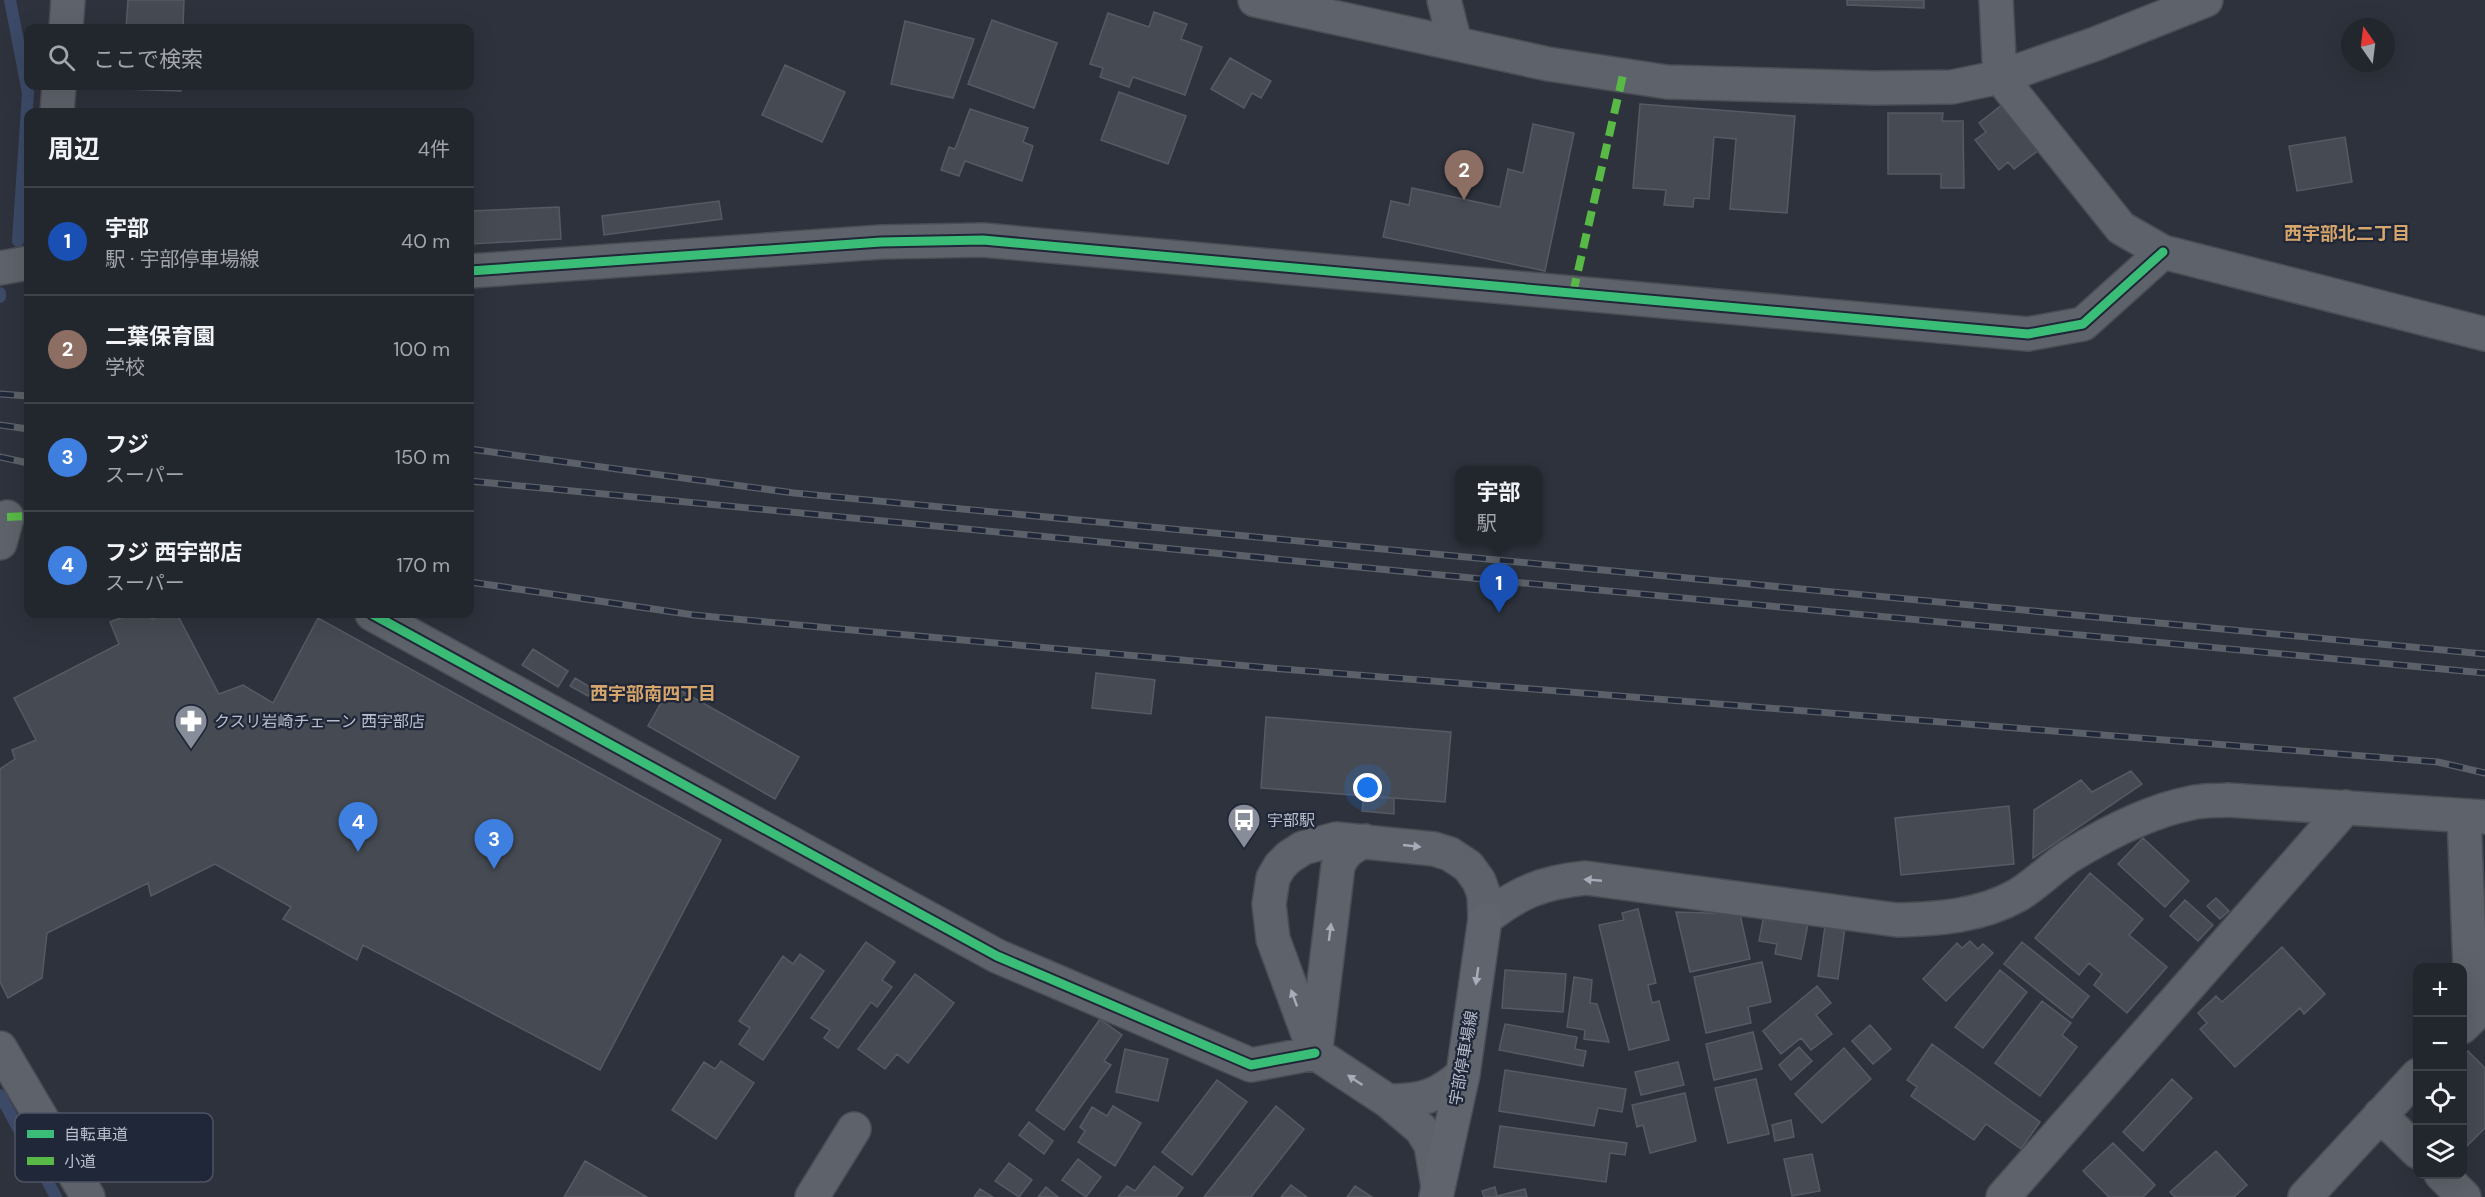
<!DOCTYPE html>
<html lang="ja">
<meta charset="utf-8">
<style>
body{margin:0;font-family:"DM Sans","Noto Sans JP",sans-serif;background:#2e3239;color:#f1f3f6}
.controls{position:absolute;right:18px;bottom:18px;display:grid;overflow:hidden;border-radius:12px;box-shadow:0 6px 24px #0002}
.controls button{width:54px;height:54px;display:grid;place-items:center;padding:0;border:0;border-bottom:2px solid #3f4349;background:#22262d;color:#f1f3f6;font:30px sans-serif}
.compass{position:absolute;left:2341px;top:18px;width:54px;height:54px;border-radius:50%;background:#22262d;box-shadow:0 6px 24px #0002;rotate:346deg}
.you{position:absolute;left:1368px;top:788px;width:21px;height:21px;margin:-15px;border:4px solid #fff;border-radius:50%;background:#1a73e8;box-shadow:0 0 0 9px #1a73e833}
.badge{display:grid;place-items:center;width:39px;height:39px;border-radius:50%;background:#888d9a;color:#fff;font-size:20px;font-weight:700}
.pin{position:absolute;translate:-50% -50px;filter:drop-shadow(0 2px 3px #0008)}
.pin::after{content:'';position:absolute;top:32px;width:21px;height:18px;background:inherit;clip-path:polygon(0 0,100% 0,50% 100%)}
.popup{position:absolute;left:1455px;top:466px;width:87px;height:78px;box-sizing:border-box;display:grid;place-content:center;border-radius:12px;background:#22262d;filter:drop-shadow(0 2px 4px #0005);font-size:20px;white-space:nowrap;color:#a2a5aa}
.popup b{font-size:22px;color:#f1f3f6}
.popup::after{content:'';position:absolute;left:50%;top:100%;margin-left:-12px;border:12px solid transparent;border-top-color:#22262d}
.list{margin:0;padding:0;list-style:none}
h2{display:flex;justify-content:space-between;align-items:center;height:78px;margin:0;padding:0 24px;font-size:26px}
h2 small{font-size:20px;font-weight:400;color:#a2a5aa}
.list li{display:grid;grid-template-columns:39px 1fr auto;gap:18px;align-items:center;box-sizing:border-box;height:108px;padding:0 24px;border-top:2px solid #3f4349}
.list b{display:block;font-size:22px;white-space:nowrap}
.list p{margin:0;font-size:20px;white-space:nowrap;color:#a2a5aa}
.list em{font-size:20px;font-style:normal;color:#a2a5aa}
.icon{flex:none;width:33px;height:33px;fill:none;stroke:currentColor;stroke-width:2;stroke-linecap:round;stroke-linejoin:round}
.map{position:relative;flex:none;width:2485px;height:1197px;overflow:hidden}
.search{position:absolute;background:#22262d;box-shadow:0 6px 24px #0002;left:24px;top:24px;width:450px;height:66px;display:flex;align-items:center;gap:15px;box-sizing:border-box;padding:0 21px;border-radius:12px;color:#a2a5aa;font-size:22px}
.panel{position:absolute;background:#22262d;box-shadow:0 6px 24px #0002;left:24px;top:108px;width:450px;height:510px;border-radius:12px}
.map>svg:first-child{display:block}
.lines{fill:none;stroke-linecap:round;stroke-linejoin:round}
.stream{stroke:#3c4a67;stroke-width:12}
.building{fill:#464b53;stroke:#565a63;stroke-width:1.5}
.minor-casing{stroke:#4a4d54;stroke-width:36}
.major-casing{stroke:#4b4f59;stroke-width:36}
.minor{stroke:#5e626a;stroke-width:33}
.major{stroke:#60646c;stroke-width:33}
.rail-casing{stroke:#5c6068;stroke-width:7}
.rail{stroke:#202738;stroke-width:4.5;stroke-dasharray:14;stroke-linecap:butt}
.quiet{stroke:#58b947;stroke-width:8;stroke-dasharray:15 8;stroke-linecap:butt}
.cycleway-casing{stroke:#202738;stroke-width:13}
.cycleway{stroke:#3abd76;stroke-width:9}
.oneway{fill:#a7acb8}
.oneway2{fill:#a7acb9}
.labels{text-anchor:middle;stroke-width:4.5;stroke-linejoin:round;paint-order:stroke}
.poi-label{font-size:16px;fill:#b9becc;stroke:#202738;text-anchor:start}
.street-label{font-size:16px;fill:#b9becc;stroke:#202738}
.neighbourhood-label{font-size:18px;font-weight:bold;fill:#d5a56b;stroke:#202738}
.key{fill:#202738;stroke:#4e5464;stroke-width:1.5}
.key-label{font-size:16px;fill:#b9becc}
</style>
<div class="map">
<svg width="2485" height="1197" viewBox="0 0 2485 1197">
<rect width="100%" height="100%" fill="#2d323c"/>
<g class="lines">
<path class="stream" d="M 10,0 L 28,93 L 18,241
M 0,297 L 0,293
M 0,1095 L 56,1197"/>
</g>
<path class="building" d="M 128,0 L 184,0 L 183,28 L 126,28 Z
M 1847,0 L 1924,0 L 1924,8 L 1847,5 Z
M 1154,12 L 1187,24 L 1181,39 L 1202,47 L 1185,95 L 1133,77 L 1129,87 L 1100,77 L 1103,68 L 1090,64 L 1108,13 L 1149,27 Z
M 992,20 L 1057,43 L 1034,108 L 968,84 Z
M 905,21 L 974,39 L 953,98 L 891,84 Z
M 1230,58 L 1271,81 L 1261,98 L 1252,93 L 1244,108 L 1211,89 Z
M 785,65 L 845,92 L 822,142 L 762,115 Z
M 124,86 L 181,86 L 181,91 L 124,89 Z
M 1119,92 L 1186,116 L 1168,164 L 1101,140 Z
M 1640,104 L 1795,116 L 1787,213 L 1730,209 L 1736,139 L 1714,137 L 1709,199 L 1694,198 L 1693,207 L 1664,205 L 1666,190 L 1633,188 Z
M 2003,104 L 2039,150 L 2014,169 L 2008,162 L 1999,170 L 1975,140 L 1986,132 L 1979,123 Z
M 970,109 L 1028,128 L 1023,142 L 1033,146 L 1022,181 L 965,161 L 959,176 L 941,170 L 949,147 L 955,149 Z
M 1888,113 L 1943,113 L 1942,121 L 1963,121 L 1964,188 L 1941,188 L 1941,174 L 1888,174 Z
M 1533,124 L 1574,133 L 1545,271 L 1383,237 L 1391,201 L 1409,205 L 1412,188 L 1500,207 L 1508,169 L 1523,173 Z
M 2345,137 L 2352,182 L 2297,191 L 2289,146 Z
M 719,201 L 722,219 L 604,235 L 602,216 Z
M 559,207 L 561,239 L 470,244 L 470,211 Z
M 131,614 L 151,614 L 152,619 L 164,614 L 177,614 L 219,694 L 243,685 L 273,703 L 318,618 L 721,840 L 600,1070 L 363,945 L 357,960 L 283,919 L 291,907 L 215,864 L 151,896 L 148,883 L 47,933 L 42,978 L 8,998 L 0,982 L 0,769 L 15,759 L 12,750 L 36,740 L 14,698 L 119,644 L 110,622 Z
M 533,649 L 568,671 L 558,687 L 522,665 Z
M 1096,673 L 1155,680 L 1151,714 L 1092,708 Z
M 575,678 L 593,689 L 588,696 L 570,686 Z
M 671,685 L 799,757 L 775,799 L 648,726 Z
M 1266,717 L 1451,732 L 1445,802 L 1261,788 Z
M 2131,771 L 2142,784 L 2033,858 L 2034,810 L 2081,780 L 2092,792 Z
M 1364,796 L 1394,798 L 1394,814 L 1362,811 Z
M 2009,806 L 2014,864 L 1901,875 L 1895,818 Z
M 2143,838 L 2189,881 L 2165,907 L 2118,864 Z
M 2090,873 L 2143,919 L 2129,935 L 2167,967 L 2127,1013 L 2094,985 L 2102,974 L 2089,963 L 2079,975 L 2035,938 Z
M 2216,898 L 2229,911 L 2220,919 L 2207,906 Z
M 2185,900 L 2213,925 L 2198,941 L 2170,916 Z
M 1638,909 L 1656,983 L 1648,985 L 1652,1003 L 1659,1001 L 1669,1040 L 1629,1050 L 1599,925 L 1624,920 L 1622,913 Z
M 1676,912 L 1740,914 L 1750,959 L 1690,972 Z
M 1764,915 L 1808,924 L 1801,959 L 1775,954 L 1777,944 L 1759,941 Z
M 1825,926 L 1845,928 L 1838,979 L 1818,976 Z
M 1970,941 L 1978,949 L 1983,944 L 1993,953 L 1946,1001 L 1923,979 L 1957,943 L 1962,948 Z
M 866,942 L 895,962 L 882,980 L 892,987 L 877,1007 L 871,1002 L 838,1048 L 824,1038 L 830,1030 L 811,1018 Z
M 2022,942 L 2089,996 L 2072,1018 L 2004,964 Z
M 2282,947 L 2325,994 L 2304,1014 L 2300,1008 L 2235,1067 L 2200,1029 L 2207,1023 L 2198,1013 L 2216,996 L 2222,1002 Z
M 800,954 L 824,971 L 763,1060 L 739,1044 L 750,1028 L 739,1021 L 783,956 L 793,964 Z
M 1762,962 L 1771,1002 L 1748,1007 L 1751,1023 L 1706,1033 L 1694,977 Z
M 1505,970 L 1566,974 L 1563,1012 L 1502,1008 Z
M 2000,970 L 2027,992 L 1983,1048 L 1955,1027 Z
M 915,974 L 954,1003 L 908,1063 L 897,1054 L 885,1069 L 858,1049 Z
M 1574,977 L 1592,980 L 1590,1003 L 1597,1004 L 1609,1042 L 1584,1039 L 1585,1030 L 1567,1027 Z
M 1817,986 L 1831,1003 L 1816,1015 L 1832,1034 L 1811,1050 L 1801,1038 L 1781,1054 L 1763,1031 Z
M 2042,1001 L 2071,1023 L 2062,1035 L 2077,1047 L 2040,1096 L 1995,1063 Z
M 1100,1019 L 1122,1035 L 1104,1061 L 1111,1065 L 1064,1130 L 1036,1110 Z
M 1505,1024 L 1577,1037 L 1575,1049 L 1586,1051 L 1583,1066 L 1499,1050 Z
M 1870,1025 L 1891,1049 L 1873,1064 L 1852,1041 Z
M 1753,1032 L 1762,1069 L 1714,1080 L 1706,1044 Z
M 1932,1044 L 2040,1122 L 2021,1149 L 1986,1124 L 1974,1140 L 1911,1096 L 1917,1087 L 1907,1080 Z
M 1799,1047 L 1812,1061 L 1791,1080 L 1779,1065 Z
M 1844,1048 L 1871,1079 L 1822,1123 L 1795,1094 Z
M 1125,1049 L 1168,1059 L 1158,1101 L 1116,1092 Z
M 2468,1051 L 2485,1068 L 2485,1128 L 2463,1150 L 2462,1056 Z
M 721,1061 L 754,1083 L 716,1139 L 672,1110 L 704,1062 L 715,1069 Z
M 1678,1062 L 1684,1085 L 1641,1095 L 1635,1072 Z
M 1505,1070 L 1626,1089 L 1622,1112 L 1598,1108 L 1594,1126 L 1499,1111 Z
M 1756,1079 L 1769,1134 L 1728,1143 L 1715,1088 Z
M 2172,1079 L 2192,1098 L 2143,1151 L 2123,1132 Z
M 1217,1080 L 1247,1102 L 1192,1175 L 1162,1152 Z
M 1685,1093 L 1696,1141 L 1650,1153 L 1643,1125 L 1637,1127 L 1632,1105 Z
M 1113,1106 L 1141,1123 L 1115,1166 L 1078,1142 L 1085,1131 L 1080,1127 L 1092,1107 L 1107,1116 Z
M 1276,1106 L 1304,1129 L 1251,1197 L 1204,1197 Z
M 1791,1120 L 1794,1137 L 1775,1141 L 1772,1125 Z
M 1029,1122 L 1053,1141 L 1044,1154 L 1019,1135 Z
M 1500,1126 L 1627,1143 L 1625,1155 L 1610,1153 L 1606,1182 L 1494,1167 Z
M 2113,1143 L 2155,1185 L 2143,1197 L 2109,1197 L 2083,1171 Z
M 2216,1151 L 2247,1185 L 2234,1197 L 2175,1197 L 2170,1192 Z
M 1812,1154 L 1820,1191 L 1792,1196 L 1784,1159 Z
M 1078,1159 L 1101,1177 L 1086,1197 L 1062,1180 Z
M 585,1161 L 647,1197 L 564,1197 Z
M 1009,1163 L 1032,1180 L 1019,1197 L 995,1181 Z
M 1154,1166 L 1183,1188 L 1176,1197 L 1118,1197 L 1127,1186 L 1135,1191 Z
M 1291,1185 L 1307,1197 L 1281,1197 Z
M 1355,1186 L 1372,1197 L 1347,1197 Z
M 1046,1187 L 1058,1197 L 1038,1197 Z
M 1495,1187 L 1497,1196 L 1525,1189 L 1527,1197 L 1484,1197 L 1482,1191 Z
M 980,1189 L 993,1197 L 974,1197 Z"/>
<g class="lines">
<g class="minor-casing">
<path id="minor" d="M 1255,0 L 1548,64 L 1667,82 L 1874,88 L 1952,87 L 2000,77 L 2095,44 L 2206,0
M 1444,0 L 1455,43
M 1996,0 L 2000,77 L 2121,228 L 2163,252 L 2485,334
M 66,28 L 68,0
M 57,112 L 59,86
M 0,268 L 28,263
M 470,271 L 881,242 L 983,240 L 2028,334 L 2083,324 L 2163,252
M 0,543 L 7,517
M 372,614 L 997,956 L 1251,1065 L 1315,1053
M 1485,919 C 1518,892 1544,882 1586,878 L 1897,920 C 1939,919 1981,916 2018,895 C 2038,883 2054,865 2073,854 C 2109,832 2150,811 2191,803 C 2203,800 2216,801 2228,800 L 2485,817
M 2462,1027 L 2472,1017 L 2464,816
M 0,1048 L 88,1197
M 1316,1048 L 1338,866 C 1344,852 1351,847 1365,841
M 1388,1101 C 1422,1101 1437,1097 1463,1074
M 2380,1115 L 2418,1152
M 2441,1174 L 2464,1197
M 1438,1187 L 1431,1145 L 1421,1129 L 1388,1101 L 1315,1053 L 1273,939 L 1269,904 L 1273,878 L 1280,866 L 1289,857 L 1303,848 L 1336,839 L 1434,849 L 1450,854 L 1468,866 L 1479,881 L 1484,895 L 1485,919
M 812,1197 L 854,1129
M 2003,1197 L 2346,807
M 2305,1197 L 2418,1075"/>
</g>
<g class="major-casing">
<path id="major" d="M 1436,1197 L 1463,1074 L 1485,919"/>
</g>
<use href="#minor" class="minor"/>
<use href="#major" class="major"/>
<g class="rail-casing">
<path id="rail" d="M 0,394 L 28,396
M 0,425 L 28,429
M 470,449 L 794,493 L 2485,654
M 0,457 L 28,463
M 470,481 L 1503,581 L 2485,673
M 470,582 L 694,615 L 841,629 L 1259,667 L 2438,762 L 2485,773"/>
</g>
<use href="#rail" class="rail"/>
<path class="quiet" d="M 1573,293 L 1623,75
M 7,517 L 28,516"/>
<g class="cycleway-casing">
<path id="cycleway" d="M 470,271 L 881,242 L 983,240 L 2028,334 L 2083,324 L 2163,252
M 372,614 L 997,956 L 1251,1065 L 1315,1053"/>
</g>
<use href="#cycleway" class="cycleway"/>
</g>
<defs><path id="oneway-solid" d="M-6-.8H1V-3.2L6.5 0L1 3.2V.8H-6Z" transform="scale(1.5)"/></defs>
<g class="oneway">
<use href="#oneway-solid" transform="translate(1412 846) rotate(6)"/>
<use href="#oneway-solid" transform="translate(1593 880) rotate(-175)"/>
<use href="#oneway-solid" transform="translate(1330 932) rotate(-83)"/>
<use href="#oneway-solid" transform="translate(1294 998) rotate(-110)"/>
<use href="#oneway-solid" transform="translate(1355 1080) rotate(-146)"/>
</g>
<use class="oneway2" href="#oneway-solid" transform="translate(1477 976) rotate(98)"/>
<defs>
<g id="pharmacy-pin" transform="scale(1.725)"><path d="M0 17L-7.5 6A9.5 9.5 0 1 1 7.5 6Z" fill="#888d9a" stroke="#202738"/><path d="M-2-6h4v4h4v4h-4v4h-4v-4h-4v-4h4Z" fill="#fff"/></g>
<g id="bus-pin" transform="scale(1.725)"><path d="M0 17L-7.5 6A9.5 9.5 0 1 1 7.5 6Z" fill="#888d9a" stroke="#202738"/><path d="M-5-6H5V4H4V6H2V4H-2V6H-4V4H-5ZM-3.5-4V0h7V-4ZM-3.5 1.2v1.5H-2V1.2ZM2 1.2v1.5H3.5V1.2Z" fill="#fff"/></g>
</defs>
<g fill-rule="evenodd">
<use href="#pharmacy-pin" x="191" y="721"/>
<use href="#bus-pin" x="1244" y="820"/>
</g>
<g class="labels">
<g class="poi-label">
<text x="214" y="727">クスリ岩崎チェーン 西宇部店</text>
<text x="1267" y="826">宇部駅</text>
</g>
<g class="street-label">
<text transform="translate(1463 1058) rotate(-80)" y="6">宇部停車場線</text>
</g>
<g class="neighbourhood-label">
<text x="2347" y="240">西宇部北二丁目</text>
<text x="653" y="700">西宇部南四丁目</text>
</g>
</g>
<rect x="15" y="1113" width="198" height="69" rx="9" class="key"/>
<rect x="27" y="1130" width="27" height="8" fill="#3abd76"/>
<rect x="27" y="1157" width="27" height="8" fill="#58b947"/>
<g class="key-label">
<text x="64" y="1140">自転車道</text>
<text x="64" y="1167">小道</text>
</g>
</svg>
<div class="controls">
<button>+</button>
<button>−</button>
<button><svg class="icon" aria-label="locate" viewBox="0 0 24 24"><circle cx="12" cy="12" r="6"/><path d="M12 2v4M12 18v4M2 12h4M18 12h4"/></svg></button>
<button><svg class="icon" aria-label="layers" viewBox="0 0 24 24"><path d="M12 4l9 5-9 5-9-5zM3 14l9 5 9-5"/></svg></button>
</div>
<svg class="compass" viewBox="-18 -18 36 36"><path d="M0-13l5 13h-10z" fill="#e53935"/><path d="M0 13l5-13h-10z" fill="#a2a5aa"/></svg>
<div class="you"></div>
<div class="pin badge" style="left:1499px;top:613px;background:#1a4fb4">1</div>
<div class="popup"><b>宇部</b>駅</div>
<div class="pin badge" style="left:1464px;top:200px;background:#8d6e63">2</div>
<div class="pin badge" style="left:494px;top:869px;background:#3f7fe0">3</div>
<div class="pin badge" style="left:358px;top:852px;background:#3f7fe0">4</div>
<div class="search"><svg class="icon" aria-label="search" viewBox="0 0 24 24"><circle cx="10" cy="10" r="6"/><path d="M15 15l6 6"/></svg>ここで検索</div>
<section class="panel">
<h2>周辺<small>4件</small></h2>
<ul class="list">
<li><span class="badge" style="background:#1a4fb4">1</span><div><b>宇部</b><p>駅 · 宇部停車場線</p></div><em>40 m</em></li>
<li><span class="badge" style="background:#8d6e63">2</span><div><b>二葉保育園</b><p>学校</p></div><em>100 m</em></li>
<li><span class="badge" style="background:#3f7fe0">3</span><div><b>フジ</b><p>スーパー</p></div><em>150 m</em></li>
<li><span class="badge" style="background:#3f7fe0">4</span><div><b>フジ 西宇部店</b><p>スーパー</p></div><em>170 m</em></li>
</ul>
</section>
</div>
